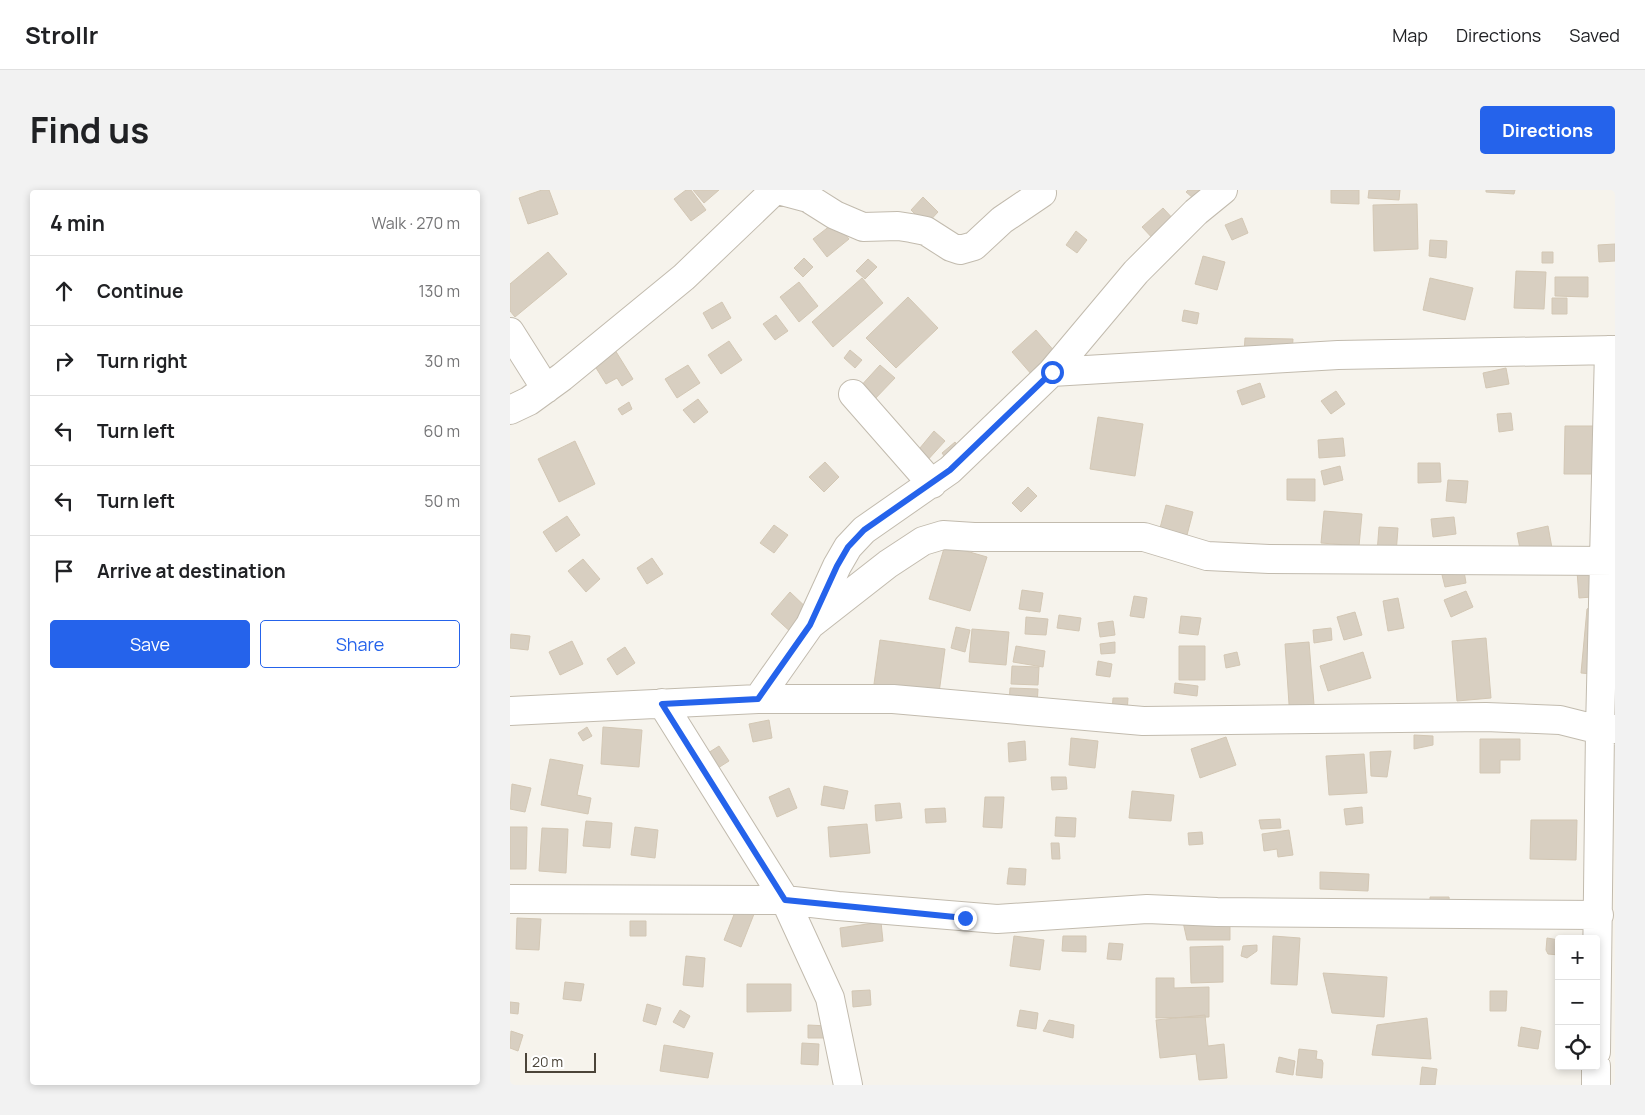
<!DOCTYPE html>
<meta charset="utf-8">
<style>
body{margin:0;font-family:Manrope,sans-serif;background:#f2f2f2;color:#202124}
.controls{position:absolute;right:15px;bottom:15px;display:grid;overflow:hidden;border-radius:5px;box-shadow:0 2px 8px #0003}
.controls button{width:45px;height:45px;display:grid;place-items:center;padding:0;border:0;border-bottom:1px solid #e0e0e0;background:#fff;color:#202124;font:25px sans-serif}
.scale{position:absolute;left:15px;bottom:12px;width:71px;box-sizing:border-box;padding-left:5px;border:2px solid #4b4439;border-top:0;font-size:14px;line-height:18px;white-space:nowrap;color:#4b4439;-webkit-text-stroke:4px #fff;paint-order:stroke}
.stop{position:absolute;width:15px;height:15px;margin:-11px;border:4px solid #2563eb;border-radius:50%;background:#fff}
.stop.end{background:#2563eb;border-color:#fff;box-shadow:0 1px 5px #0008}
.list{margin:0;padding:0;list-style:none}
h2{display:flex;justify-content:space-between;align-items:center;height:65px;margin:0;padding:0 20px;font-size:21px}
h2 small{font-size:16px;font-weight:400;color:#757577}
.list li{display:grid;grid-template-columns:32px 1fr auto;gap:15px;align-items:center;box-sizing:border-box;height:70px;padding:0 20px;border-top:1px solid #e0e0e0}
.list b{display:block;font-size:19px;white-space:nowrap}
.list em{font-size:16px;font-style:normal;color:#757577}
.actions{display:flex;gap:10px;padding:15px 20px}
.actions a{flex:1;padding:11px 0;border:1px solid #2563eb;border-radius:5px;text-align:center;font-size:18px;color:#2563eb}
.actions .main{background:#2563eb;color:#fff}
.icon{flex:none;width:28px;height:28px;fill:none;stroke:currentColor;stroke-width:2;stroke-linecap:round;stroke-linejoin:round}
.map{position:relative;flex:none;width:1105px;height:895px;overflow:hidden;border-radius:5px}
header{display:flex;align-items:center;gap:30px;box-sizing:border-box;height:70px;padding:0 25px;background:#fff;border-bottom:1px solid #e0e0e0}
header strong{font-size:24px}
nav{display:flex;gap:28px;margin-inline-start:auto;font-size:18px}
.intro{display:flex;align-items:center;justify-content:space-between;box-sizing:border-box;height:120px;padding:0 30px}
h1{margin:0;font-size:35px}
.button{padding:12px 22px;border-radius:5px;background:#2563eb;color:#fff;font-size:18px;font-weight:700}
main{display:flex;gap:30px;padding:0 30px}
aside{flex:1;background:#fff;border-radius:5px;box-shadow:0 2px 8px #0003}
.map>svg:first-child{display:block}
.building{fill:#d8cfc1;stroke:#d3c7b4}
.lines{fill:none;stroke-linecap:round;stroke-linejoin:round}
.minor-casing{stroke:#c2bbae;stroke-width:30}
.minor{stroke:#fff;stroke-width:28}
.route{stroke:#2563eb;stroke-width:6}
</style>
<header>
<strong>Strollr</strong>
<nav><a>Map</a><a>Directions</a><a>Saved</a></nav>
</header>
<div class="intro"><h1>Find us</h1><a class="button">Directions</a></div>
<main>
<aside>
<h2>4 min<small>Walk · 270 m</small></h2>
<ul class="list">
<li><svg class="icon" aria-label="ahead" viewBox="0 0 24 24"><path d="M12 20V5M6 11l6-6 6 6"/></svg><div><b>Continue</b></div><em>130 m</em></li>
<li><svg class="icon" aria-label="right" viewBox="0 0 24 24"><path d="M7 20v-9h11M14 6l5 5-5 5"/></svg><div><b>Turn right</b></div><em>30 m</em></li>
<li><svg class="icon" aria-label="left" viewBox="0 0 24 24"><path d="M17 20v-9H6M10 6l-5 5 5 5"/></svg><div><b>Turn left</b></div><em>60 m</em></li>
<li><svg class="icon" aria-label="left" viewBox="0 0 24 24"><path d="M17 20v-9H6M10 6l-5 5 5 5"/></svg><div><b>Turn left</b></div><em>50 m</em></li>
<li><svg class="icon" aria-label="arrive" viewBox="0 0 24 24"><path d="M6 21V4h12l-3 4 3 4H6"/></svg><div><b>Arrive at destination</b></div></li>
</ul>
<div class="actions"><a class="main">Save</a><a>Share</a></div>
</aside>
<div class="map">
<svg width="1105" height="895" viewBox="0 0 1105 895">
<rect width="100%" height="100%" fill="#f6f3ec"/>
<path class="building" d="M 32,0 L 39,0 L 48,24 L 18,34 L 9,8 Z
M 176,0 L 181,0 L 196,20 L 181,31 L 164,9 Z
M 183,0 L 209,0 L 194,13 Z
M 678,0 L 702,0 L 690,14 L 676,2 Z
M 821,0 L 849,0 L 849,14 L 821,13 Z
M 859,0 L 890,0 L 889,10 L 858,8 Z
M 976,0 L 1005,0 L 1004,4 L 976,2 Z
M 413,7 L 428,22 L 416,35 L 401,20 Z
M 907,14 L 908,59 L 864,61 L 863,15 Z
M 653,18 L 667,33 L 646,52 L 632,37 Z
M 732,28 L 738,43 L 722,50 L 715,35 Z
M 325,32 L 339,49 L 317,67 L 303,49 Z
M 566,41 L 577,50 L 567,63 L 556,55 Z
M 920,50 L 937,51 L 936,68 L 919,66 Z
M 1105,54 L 1105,71 L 1089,72 L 1088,55 Z
M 38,62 L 57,84 L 5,127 L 0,121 L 0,94 Z
M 1032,62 L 1043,62 L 1043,73 L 1032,73 Z
M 693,66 L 715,72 L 707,100 L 685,94 Z
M 294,68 L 303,77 L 293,87 L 284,78 Z
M 358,69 L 367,77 L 355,89 L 346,81 Z
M 1006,81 L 1036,82 L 1034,119 L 1004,118 Z
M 1045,87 L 1078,87 L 1078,107 L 1045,106 Z
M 352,88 L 373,113 L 323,157 L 302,132 Z
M 920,88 L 963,98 L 955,130 L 913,120 Z
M 289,92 L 308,116 L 289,132 L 270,107 Z
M 398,107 L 428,138 L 386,178 L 356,148 Z
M 1042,108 L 1057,108 L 1057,124 L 1042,124 Z
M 212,112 L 221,128 L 202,139 L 193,123 Z
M 674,120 L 689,123 L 687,134 L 672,131 Z
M 266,125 L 278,141 L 265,150 L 253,134 Z
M 526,140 L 546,163 L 522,185 L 502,162 Z
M 735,148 L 783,149 L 782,164 L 734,163 Z
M 219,151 L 232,170 L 211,184 L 198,165 Z
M 105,160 L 123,189 L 112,196 L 107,188 L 96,194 L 83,173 Z
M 340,160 L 352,170 L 345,178 L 334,168 Z
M 178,175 L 190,193 L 167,208 L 155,189 Z
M 370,175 L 385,188 L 362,212 L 348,199 Z
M 996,178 L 999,194 L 976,198 L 973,183 Z
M 750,193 L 755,207 L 732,215 L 727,201 Z
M 826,201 L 835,214 L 821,224 L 811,211 Z
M 188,209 L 198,222 L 184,233 L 173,220 Z
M 119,212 L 122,219 L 112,225 L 108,219 Z
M 1001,223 L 1003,240 L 989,242 L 987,224 Z
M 588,227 L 633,234 L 625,286 L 580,279 Z
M 1055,236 L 1088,236 L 1087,284 L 1054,284 Z
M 424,241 L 435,251 L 415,273 L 405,264 Z
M 833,248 L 835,266 L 809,268 L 808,250 Z
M 65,251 L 85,294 L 49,312 L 28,269 Z
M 445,252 L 454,263 L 440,274 L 432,263 Z
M 315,272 L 329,287 L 314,302 L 299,287 Z
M 908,273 L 930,273 L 931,292 L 908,293 Z
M 830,276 L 833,290 L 814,295 L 811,281 Z
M 777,289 L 805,289 L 805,311 L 777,310 Z
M 938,290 L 958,291 L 956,313 L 936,311 Z
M 518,297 L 527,306 L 511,322 L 502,313 Z
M 656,315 L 683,322 L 677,345 L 650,338 Z
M 814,321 L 852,324 L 849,356 L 811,353 Z
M 57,326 L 70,345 L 46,362 L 33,342 Z
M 944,327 L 946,344 L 923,347 L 921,329 Z
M 264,335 L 278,345 L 264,363 L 250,353 Z
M 1038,336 L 1042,358 L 1011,364 L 1007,343 Z
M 869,337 L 888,338 L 886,364 L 867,363 Z
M 435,355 L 477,367 L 460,421 L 419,409 Z
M 142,368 L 153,384 L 137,394 L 127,378 Z
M 73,369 L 90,389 L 76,402 L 58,381 Z
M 1093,380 L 1094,406 L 1069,408 L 1067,381 Z
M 954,381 L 956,393 L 935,397 L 932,385 Z
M 512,400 L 533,403 L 530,422 L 509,419 Z
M 956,401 L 963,417 L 941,427 L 934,410 Z
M 280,402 L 303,424 L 283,444 L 261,424 Z
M 624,406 L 637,408 L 634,428 L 620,426 Z
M 888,408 L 894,438 L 878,441 L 873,411 Z
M 1089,412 L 1082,484 L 1071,483 L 1077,419 Z
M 845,422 L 852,445 L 834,450 L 827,427 Z
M 549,425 L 571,428 L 569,441 L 547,438 Z
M 671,426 L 691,428 L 688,445 L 669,443 Z
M 516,427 L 538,429 L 536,445 L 515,444 Z
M 603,431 L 605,445 L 590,447 L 588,433 Z
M 446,437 L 460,440 L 455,462 L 441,458 Z
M 821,438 L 822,450 L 804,453 L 803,440 Z
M 462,439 L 499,442 L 496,475 L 459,472 Z
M 1,444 L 20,446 L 18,460 L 0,458 Z
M 976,448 L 981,508 L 947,511 L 942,451 Z
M 370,450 L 435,459 L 429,503 L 364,494 Z
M 62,451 L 73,474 L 50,485 L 39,462 Z
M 605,452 L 605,463 L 591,464 L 590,454 Z
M 799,452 L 805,527 L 780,529 L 775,454 Z
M 506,456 L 535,461 L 533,477 L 503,472 Z
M 669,456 L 695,456 L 695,490 L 669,490 Z
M 115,457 L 125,473 L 107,485 L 97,469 Z
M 727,462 L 730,475 L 716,478 L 714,465 Z
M 853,462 L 861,488 L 818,501 L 810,476 Z
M 588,471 L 602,474 L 600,487 L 586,485 Z
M 502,476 L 529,477 L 528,495 L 501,494 Z
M 665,493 L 688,496 L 687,506 L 664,503 Z
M 500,498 L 528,499 L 527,515 L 499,514 Z
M 603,508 L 618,508 L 617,523 L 602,523 Z
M 259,530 L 262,548 L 243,552 L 239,534 Z
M 77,537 L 82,546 L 73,551 L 68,543 Z
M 93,537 L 132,540 L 129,577 L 91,574 Z
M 904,545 L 923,546 L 923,555 L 904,559 Z
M 716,547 L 726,575 L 690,588 L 681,559 Z
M 561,548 L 588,551 L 585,578 L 559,575 Z
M 970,549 L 1010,549 L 1010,570 L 990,570 L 990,583 L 970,583 Z
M 515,551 L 516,570 L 499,572 L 498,553 Z
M 209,556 L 219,571 L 208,578 L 198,563 Z
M 881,561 L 877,587 L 861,586 L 860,562 Z
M 854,564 L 857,603 L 819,605 L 816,566 Z
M 40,569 L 73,575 L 67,605 L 81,608 L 78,624 L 31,615 Z
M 541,587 L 556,587 L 557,599 L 542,600 Z
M 2,594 L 21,598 L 15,622 L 0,619 Z
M 314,596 L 338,601 L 334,619 L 311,615 Z
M 279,598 L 287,618 L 267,627 L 259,607 Z
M 622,601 L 664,605 L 661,631 L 619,628 Z
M 475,607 L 494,607 L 492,638 L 473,637 Z
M 390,613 L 392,628 L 366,631 L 365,615 Z
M 852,617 L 853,633 L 836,635 L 834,619 Z
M 435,618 L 436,632 L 416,633 L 415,619 Z
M 546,627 L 566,628 L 565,647 L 545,646 Z
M 770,629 L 771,638 L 751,639 L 749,630 Z
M 1021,630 L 1067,630 L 1066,670 L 1020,669 Z
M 76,631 L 102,633 L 100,658 L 73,656 Z
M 357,634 L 360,663 L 320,667 L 318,637 Z
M 0,637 L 17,637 L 16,679 L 0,679 Z
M 125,637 L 148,640 L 145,668 L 121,665 Z
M 32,638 L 58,639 L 56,683 L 29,681 Z
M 779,640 L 783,665 L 768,667 L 767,659 L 754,661 L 752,644 Z
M 692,642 L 693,654 L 679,655 L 678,643 Z
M 541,653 L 549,653 L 550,669 L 542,669 Z
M 499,678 L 516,679 L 515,695 L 497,694 Z
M 810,682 L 859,684 L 858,701 L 810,699 Z
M 920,707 L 939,707 L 940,719 L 920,719 Z
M 227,717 L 244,724 L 231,757 L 214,750 Z
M 7,728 L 31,729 L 29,760 L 6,759 Z
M 120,731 L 136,731 L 136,746 L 120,746 Z
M 371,732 L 373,751 L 332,757 L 330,738 Z
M 673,732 L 720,732 L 720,750 L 677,750 Z
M 504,746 L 534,750 L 530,780 L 500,776 Z
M 553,746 L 576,746 L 576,762 L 552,761 Z
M 763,746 L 790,748 L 787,795 L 761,794 Z
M 1037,748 L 1049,750 L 1049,765 L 1038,764 L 1036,760 Z
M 599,753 L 613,754 L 611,770 L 597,769 Z
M 747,755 L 747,761 L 737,768 L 731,766 L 733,756 Z
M 713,756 L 713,792 L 681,793 L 680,757 Z
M 176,766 L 195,768 L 193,797 L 173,795 Z
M 813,783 L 877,787 L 874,827 L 822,823 Z
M 646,788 L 664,788 L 664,798 L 699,797 L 699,827 L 646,828 Z
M 55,792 L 74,794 L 71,811 L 53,809 Z
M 237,794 L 281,794 L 281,821 L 237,822 Z
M 360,800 L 361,815 L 343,817 L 342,801 Z
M 980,801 L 997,801 L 996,821 L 980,821 Z
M 0,812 L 9,813 L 8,824 L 0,823 Z
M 137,814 L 151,818 L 146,835 L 133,831 Z
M 170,820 L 180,826 L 174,838 L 163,832 Z
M 510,820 L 528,823 L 526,839 L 507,836 Z
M 695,825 L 698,856 L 714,854 L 717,888 L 689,890 L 686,864 L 650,868 L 646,830 Z
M 917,828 L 921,869 L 862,865 L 867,835 Z
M 539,830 L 564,835 L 563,848 L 533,841 Z
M 298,835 L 318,836 L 317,848 L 298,848 Z
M 1011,837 L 1031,841 L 1028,859 L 1008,856 Z
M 1,841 L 13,845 L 8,861 L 0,858 Z
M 292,853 L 309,854 L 308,875 L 291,874 Z
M 154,855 L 203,863 L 198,888 L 150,881 Z
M 789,859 L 807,861 L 806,869 L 812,870 L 813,873 L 812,888 L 786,885 Z
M 769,867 L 785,871 L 783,885 L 766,882 Z
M 912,877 L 927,879 L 925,895 L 910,895 Z"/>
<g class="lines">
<g class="minor-casing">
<path id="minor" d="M 268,0 L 298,8 L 325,25 L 353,37 L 388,36 L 401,38 L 416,41 L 441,57 L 450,60 L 464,56 L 492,30 L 532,3
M 0,142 L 36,199
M 542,182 L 828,165 L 1105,160
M 343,204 L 422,294
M 0,220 L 19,211 L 52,187 L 174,87 L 265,0
M 300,435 L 378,374 L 413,351 L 433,345 L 464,347 L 634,347 L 697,366 L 759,369 L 1105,371
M 248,509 L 300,435 L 327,376 L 338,357 L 354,340 L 440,280 L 542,182 L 626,82 L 686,22 L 713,0
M 152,513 L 275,710 L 320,808 L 338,895
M 0,521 L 248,509 L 383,509 L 633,531 L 976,527 L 1050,530 L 1090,540 L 1105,539
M 0,709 L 275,710 L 328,716 L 487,729 L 637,719 L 707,722 L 1089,725
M 1086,862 L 1090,540 L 1099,160
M 1086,895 L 1086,876"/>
</g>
<use href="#minor" class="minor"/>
</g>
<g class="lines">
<path class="route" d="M 455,728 L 275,710 L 152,514 L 248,509 L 300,435 L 327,376 L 338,357 L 354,340 L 440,280 L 542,182"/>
</g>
</svg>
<div class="controls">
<button>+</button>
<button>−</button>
<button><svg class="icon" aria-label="locate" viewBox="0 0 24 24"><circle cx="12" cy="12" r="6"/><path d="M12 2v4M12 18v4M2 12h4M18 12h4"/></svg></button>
</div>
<div class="scale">20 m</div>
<div class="stop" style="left:542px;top:182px"></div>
<div class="stop end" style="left:455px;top:728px"></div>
</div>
</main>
